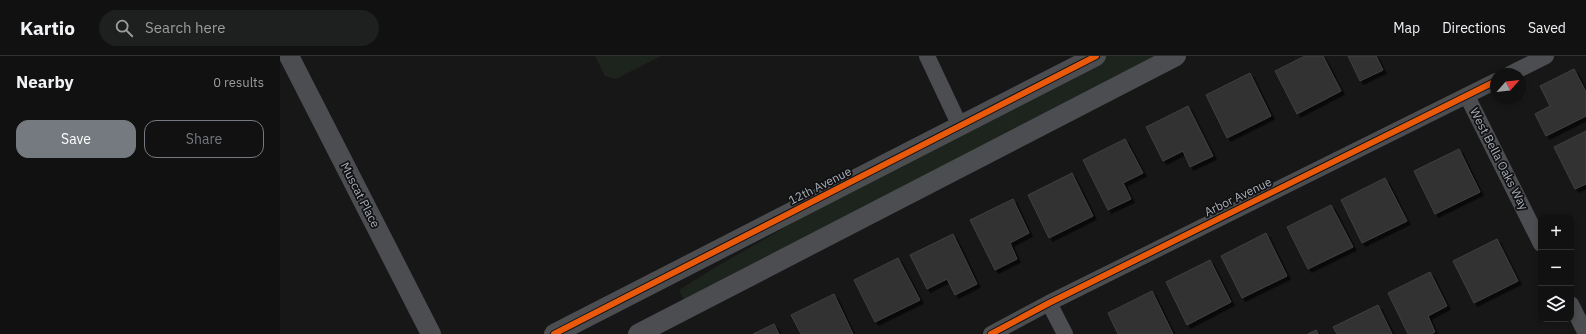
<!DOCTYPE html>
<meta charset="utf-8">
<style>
body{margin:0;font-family:"IBM Plex Sans",sans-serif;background:#1e1f1f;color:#f1f3f6}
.controls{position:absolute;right:12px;bottom:12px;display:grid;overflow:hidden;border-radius:8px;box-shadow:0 2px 6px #0003}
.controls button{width:36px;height:36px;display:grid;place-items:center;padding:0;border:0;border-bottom:1px solid #303131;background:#111;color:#f1f3f6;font:20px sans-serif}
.compass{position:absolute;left:1210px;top:12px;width:36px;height:36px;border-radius:50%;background:#111;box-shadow:0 2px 6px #0003;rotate:63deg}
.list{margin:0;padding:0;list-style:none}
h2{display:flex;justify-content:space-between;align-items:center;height:52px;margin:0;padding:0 16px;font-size:17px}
h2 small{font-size:13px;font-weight:400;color:#9c9d9f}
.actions{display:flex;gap:8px;padding:12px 16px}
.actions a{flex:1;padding:9px 0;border:1px solid #757a80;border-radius:12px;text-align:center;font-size:14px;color:#757a80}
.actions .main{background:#757a80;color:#fff}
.icon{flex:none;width:22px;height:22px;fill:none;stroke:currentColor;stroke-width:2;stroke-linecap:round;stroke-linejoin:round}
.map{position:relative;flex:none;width:1306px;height:278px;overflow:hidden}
header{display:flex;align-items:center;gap:24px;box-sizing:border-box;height:56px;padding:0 20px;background:#111;border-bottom:1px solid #303131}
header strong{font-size:19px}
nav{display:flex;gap:22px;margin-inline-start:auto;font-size:14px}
.search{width:280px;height:36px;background:#1e1f1f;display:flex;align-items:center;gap:10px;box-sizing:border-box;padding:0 14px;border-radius:22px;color:#9c9d9f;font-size:15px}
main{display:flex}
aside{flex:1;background:#111}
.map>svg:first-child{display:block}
.green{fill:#1d241d}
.building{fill:#303031;stroke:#3f4143;filter:url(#shadow)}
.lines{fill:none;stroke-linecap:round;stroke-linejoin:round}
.minor{stroke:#4b4d50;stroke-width:16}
.tertiary{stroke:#4b4d50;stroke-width:20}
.cycleway-casing{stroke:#111113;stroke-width:8}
.cycleway{stroke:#e8590c;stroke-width:6}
.labels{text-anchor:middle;stroke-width:3.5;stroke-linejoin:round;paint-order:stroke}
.street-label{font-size:12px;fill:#a8afb8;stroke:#111113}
</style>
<header>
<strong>Kartio</strong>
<div class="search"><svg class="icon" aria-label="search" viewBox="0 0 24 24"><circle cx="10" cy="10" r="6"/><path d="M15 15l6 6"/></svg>Search here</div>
<nav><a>Map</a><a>Directions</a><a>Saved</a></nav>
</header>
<main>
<aside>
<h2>Nearby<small>0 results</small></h2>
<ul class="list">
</ul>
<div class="actions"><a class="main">Save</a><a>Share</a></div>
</aside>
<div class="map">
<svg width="1306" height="278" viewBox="0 0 1306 278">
<defs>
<filter id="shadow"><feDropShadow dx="3.5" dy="3.5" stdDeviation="0" flood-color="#0009"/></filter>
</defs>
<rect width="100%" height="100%" fill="#171717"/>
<path class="green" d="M 315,0 L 381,0 L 336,23 L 325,20 Z
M 816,0 L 896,0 L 404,245 L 399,234 L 431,214 L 680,70 Z"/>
<path class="building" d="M 1025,0 L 1043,0 L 1061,35 L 1017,58 L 995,15 Z
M 1068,0 L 1096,0 L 1103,14 L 1080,25 Z
M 1294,13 L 1306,36 L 1306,60 L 1266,80 L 1255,58 L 1270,50 L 1260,30 Z
M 970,17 L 991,60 L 947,82 L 926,39 Z
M 908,50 L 933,100 L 910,111 L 903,95 L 883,105 L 866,71 Z
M 1306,75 L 1306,128 L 1295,133 L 1274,91 Z
M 845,83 L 863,117 L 843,127 L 851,143 L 828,154 L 803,104 Z
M 1179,93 L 1200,136 L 1155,158 L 1134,115 Z
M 792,117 L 813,160 L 769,182 L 748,139 Z
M 1105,122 L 1127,165 L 1082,187 L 1061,144 Z
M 733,143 L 749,177 L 730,187 L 737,203 L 715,214 L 690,164 Z
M 1051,149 L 1073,191 L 1028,213 L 1007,171 Z
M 986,177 L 1007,220 L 962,242 L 941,200 Z
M 673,178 L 697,228 L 675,239 L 667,223 L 647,233 L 630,199 Z
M 1217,183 L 1238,225 L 1194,247 L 1173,205 Z
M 618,202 L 640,244 L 595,266 L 574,224 Z
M 930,204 L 951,246 L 907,269 L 886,226 Z
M 1150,216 L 1167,250 L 1148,260 L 1155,276 L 1151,278 L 1128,278 L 1108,237 Z
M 872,235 L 893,278 L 838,278 L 828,257 Z
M 554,238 L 573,278 L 521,278 L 511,259 Z
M 1098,249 L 1112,278 L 1057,278 L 1053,271 Z
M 494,268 L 499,278 L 473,278 Z
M 1036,274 L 1038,278 L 1028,278 Z"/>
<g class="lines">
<path class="minor" d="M 647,0 L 680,70
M 1230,18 L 1266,0
M 1187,40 L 1261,188
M 769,247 L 785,278
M 1291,248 L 1306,278
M 711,278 L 769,247 L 1216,25"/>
<path class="tertiary" d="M 9,0 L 151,278
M 274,278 L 816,0
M 358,278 L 896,0"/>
<g class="cycleway-casing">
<path id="cycleway" d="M 274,278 L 816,0
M 711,278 L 769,247 L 1216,25"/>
</g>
<use href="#cycleway" class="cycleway"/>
</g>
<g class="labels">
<g class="street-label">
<text transform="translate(1219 103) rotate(63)" y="4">West Bella Oaks Way</text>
<text transform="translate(540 130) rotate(-27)" y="4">12th Avenue</text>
<text transform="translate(80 139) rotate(63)" y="4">Muscat Place</text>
<text transform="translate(958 141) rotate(-26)" y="4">Arbor Avenue</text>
</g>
</g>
</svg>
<div class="controls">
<button>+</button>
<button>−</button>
<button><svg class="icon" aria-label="layers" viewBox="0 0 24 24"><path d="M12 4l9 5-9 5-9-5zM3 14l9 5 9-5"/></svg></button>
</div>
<svg class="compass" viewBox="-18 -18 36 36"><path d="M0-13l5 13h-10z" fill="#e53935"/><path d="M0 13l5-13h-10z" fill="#9c9d9f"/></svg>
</div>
</main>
